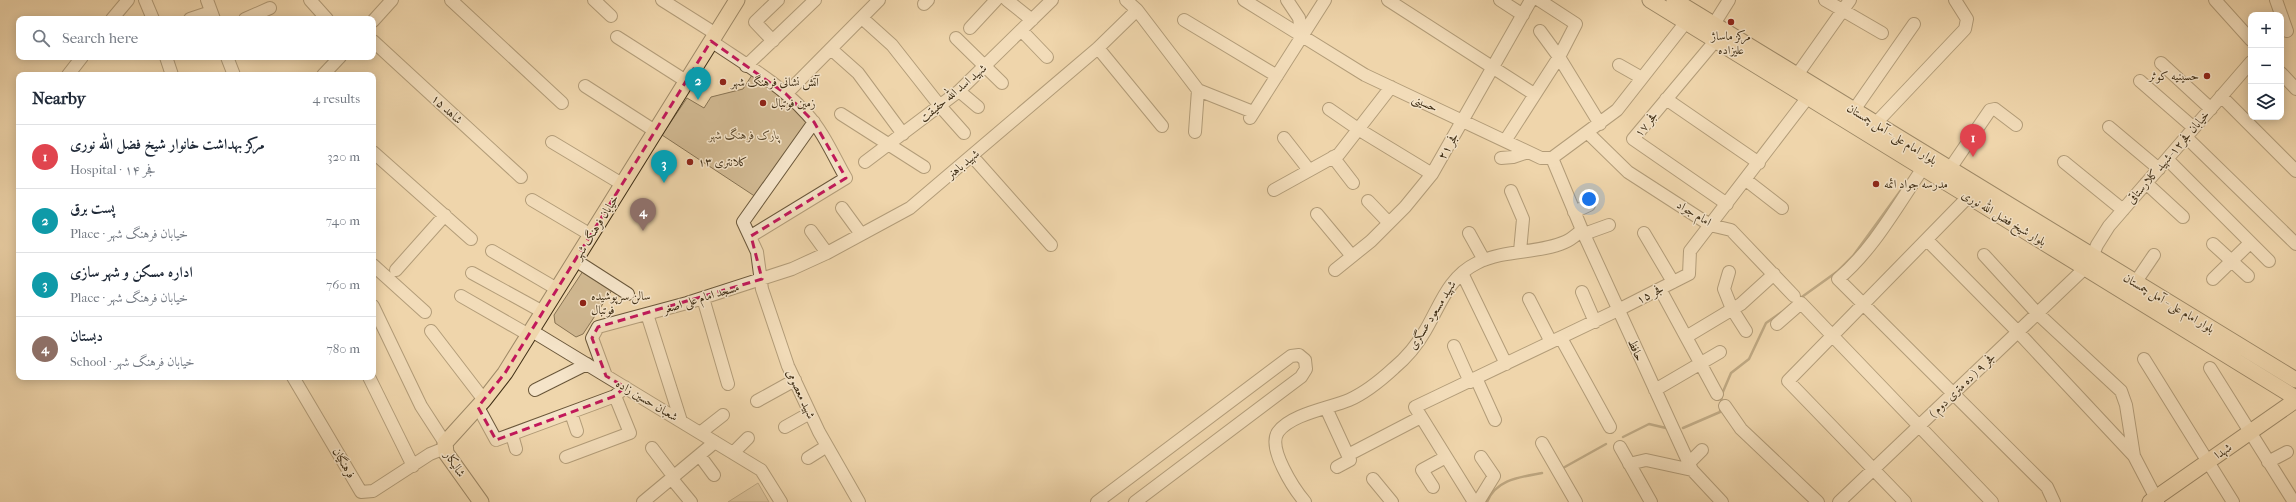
<!DOCTYPE html>
<meta charset="utf-8">
<style>
body{margin:0;font-family:"IM FELL French Canon",Amiri,serif;background:#f6f6f7;color:#1f2937}
.controls{position:absolute;right:12px;top:12px;display:grid;overflow:hidden;border-radius:8px;box-shadow:0 2px 10px #0003}
.controls button{width:36px;height:36px;display:grid;place-items:center;padding:0;border:0;border-bottom:1px solid #e0e1e3;background:#fff;color:#1f2937;font:20px sans-serif}
.you{position:absolute;left:1589px;top:199px;width:14px;height:14px;margin:-10px;border:3px solid #fff;border-radius:50%;background:#1a73e8;box-shadow:0 0 0 6px #1a73e833}
.badge{display:grid;place-items:center;width:26px;height:26px;border-radius:50%;background:#0f766e;color:#fff;font-size:13px;font-weight:700}
.pin{position:absolute;translate:-50% -33px;filter:drop-shadow(0 1px 2px #0008)}
.pin::after{content:'';position:absolute;top:21px;width:14px;height:12px;background:inherit;clip-path:polygon(0 0,100% 0,50% 100%)}
.list{margin:0;padding:0;list-style:none}
h2{display:flex;justify-content:space-between;align-items:center;height:52px;margin:0;padding:0 16px;font-size:17px}
h2 small{font-size:13px;font-weight:400;color:#747a83}
.list li{display:grid;grid-template-columns:26px 1fr auto;gap:12px;align-items:center;box-sizing:border-box;height:64px;padding:0 16px;border-top:1px solid #e0e1e3}
.list b{display:block;font-size:15px;white-space:nowrap}
.list p{margin:0;font-size:13px;white-space:nowrap;color:#747a83}
.list em{font-size:13px;font-style:normal;color:#747a83}
.icon{flex:none;width:22px;height:22px;fill:none;stroke:currentColor;stroke-width:2;stroke-linecap:round;stroke-linejoin:round}
.map{position:relative;flex:none;width:2296px;height:502px;overflow:hidden}
.search{position:absolute;background:#fff;box-shadow:0 2px 10px #0003;left:16px;top:16px;width:360px;height:44px;display:flex;align-items:center;gap:10px;box-sizing:border-box;padding:0 14px;border-radius:8px;color:#747a83;font-size:15px}
.panel{position:absolute;background:#fff;box-shadow:0 2px 10px #0003;left:16px;top:72px;width:360px;height:308px;border-radius:8px}
.map>svg:first-child{display:block}
.green{fill:#d1b992;stroke:#887454}
.lines{fill:none;stroke-linecap:round;stroke-linejoin:round}
.stream{stroke:#857151;stroke-width:2.5}
.minor-casing{stroke:#6b583b;stroke-width:14}
.major-casing{stroke:#3f2e15;stroke-width:17}
.minor{stroke:#f5e4c9;stroke-width:12}
.major{stroke:#efd6ac;stroke-width:15}
.marked{fill:none;stroke:#c2185b;stroke-width:3;stroke-dasharray:8 5;stroke-linejoin:round}
.poi-dot{fill:#8f2418;stroke:#f5e4c9;stroke-width:1.5}
.labels{text-anchor:middle;stroke-width:3;stroke-linejoin:round;paint-order:stroke}
.poi-label{font-size:12px;fill:#3f2e15;stroke:#f5e4c9;text-anchor:start}
.street-label{font-size:12px;fill:#3f2e15;stroke:#f5e4c9}
.park-label{font-size:12px;font-style:italic;fill:#5c4a2e;stroke:#f5e4c9}
</style>
<div class="map">
<svg width="2296" height="502" viewBox="0 0 2296 502">
<rect width="100%" height="100%" fill="#efd6ac"/>
<filter id="stains"><feTurbulence type="fractalNoise" baseFrequency=".005" numOctaves="4"/><feColorMatrix values="0 0 0 0 .2 0 0 0 0 .09 0 0 0 0 .02 0 0 0 .5 -.17"/></filter>
<radialGradient id="worn" r=".72"><stop offset=".6" stop-color="#630" stop-opacity="0"/><stop offset="1" stop-color="#630" stop-opacity=".3"/></radialGradient>
<path class="green" d="M 752,75 L 809,119 L 756,197 L 662,135 L 687,98 L 704,108 L 711,97 L 743,89 Z
M 583,271 L 612,290 L 583,334 L 576,337 L 555,323 L 554,315 Z
M 758,483 L 769,502 L 728,502 Z"/>
<g class="lines">
<path class="stream" d="M 1799,299 L 1838,271 L 1853,256 L 1901,190
M 1683,428 L 1720,412 L 1722,394 L 1731,373 L 1749,359 L 1766,323 L 1782,312
M 1623,437 L 1649,424 L 1666,428
M 1563,468 L 1606,444
M 1487,502 C 1496,479 1521,477 1542,473"/>
<g class="minor-casing">
<path id="minor" d="M 145,0 L 153,19
M 207,0 L 214,19
M 310,0 L 327,19
M 451,0 L 562,103
M 594,0 L 611,16
M 662,0 L 716,34
M 1007,0 L 1032,20
M 1126,0 L 1137,10 L 1198,90 L 1253,112
M 1244,0 L 1365,75 L 1541,158 L 1552,158
M 1287,0 L 1299,18 L 1302,36
M 1388,0 L 1534,94
M 1500,0 L 1523,15
M 1825,0 L 1882,33
M 2215,0 L 2251,40
M 2276,0 L 2287,31
M 924,4 L 928,0
M 862,18 L 892,45 L 940,106 L 964,133
M 112,19 L 128,0
M 190,19 L 211,12
M 245,19 L 270,8
M 1184,20 L 1277,76
M 373,21 L 392,0
M 1714,24 L 1729,0
M 970,28 L 996,0
M 1022,31 L 1047,57
M 1540,31 L 1559,57 L 1600,124
M 617,37 L 686,81
M 956,38 L 1002,83
M 1716,40 L 1633,139 L 1727,204
M 373,41 L 521,177
M 711,41 C 743,63 780,84 806,113 C 823,131 834,157 846,178 L 751,236
M 773,41 L 755,22 L 778,0
M 1098,48 L 1162,126
M 831,49 L 858,73 L 903,134
M 166,57 L 172,75
M 227,57 L 234,75
M 2161,63 L 2211,109
M 1619,65 L 1642,78
M 746,66 L 815,0
M 2281,73 L 2296,89
M 68,75 L 82,57
M 323,75 L 340,57
M 1797,75 L 1850,0
M 2140,81 L 2194,128
M 585,86 L 655,131
M 959,91 L 978,107
M 786,94 L 879,0
M 2221,96 L 2296,171
M 1666,99 L 1759,163
M 1329,109 L 1358,129 L 1432,174
M 1854,110 L 1914,24
M 841,114 L 924,167
M 1250,118 L 1325,0
M 814,122 L 743,222 L 757,252 L 762,289 L 788,366 L 819,432 L 859,502
M 1876,123 L 1965,29 L 1967,19 L 1955,0
M 2109,127 L 2159,169
M 1195,132 L 1198,90
M 1588,133 L 1628,172 L 1710,225 L 1731,230 L 1794,296
M 2186,137 L 2296,244
M 1284,138 L 1309,170
M 1505,141 L 1559,57 L 1576,24 L 1539,0
M 552,142 L 622,184
M 373,152 L 471,239
M 972,156 L 1051,245
M 1333,157 L 1353,183
M 1501,158 L 1513,157 L 1528,152
M 1552,158 L 1582,230 L 1692,470 L 1722,502
M 1552,158 L 1617,110 L 1686,22
M 2167,159 L 2269,261
M 865,162 L 959,91 L 1052,0
M 2064,162 L 2123,210
M 1923,168 C 1897,206 1873,250 1838,279 L 2047,487 L 2054,502
M 1949,170 L 1990,110 L 1995,109 L 2016,125
M 1746,180 L 1782,208
M 2146,183 L 2183,217
M 1274,190 L 1339,154 L 1391,87
M 1511,191 L 1523,219 L 1520,251
M 532,200 L 591,235
M 1368,201 L 1389,223
M 842,208 L 861,234
M 1574,212 L 1589,205
M 1317,214 L 1352,256
M 811,231 L 827,253
M 1469,233 L 1484,260
M 1644,233 L 1673,282
M 1584,234 L 1609,225
M 1927,240 L 2018,332 L 2134,456 L 2158,502
M 2213,244 L 2248,276
M 492,251 L 557,289
M 1984,255 L 2037,313 L 2121,391 L 2126,405 L 2134,456
M 2092,257 L 2097,245 L 2109,226 L 2251,62
M 575,260 L 628,294
M 373,265 L 425,312
M 396,270 L 445,215
M 1335,270 L 1371,241 L 1405,207 L 1432,174 L 1531,0
M 1729,272 L 1724,289 L 1732,309 L 1746,331
M 472,273 L 543,312
M 1462,273 L 1506,364
M 2213,279 L 2250,243
M 2135,283 L 2154,255
M 1660,289 L 1717,394
M 1582,292 L 1595,322
M 461,296 L 529,335
M 703,298 L 728,384
M 1529,299 L 1551,342
M 373,306 L 421,406 L 445,443
M 647,314 L 681,421
M 1777,324 L 1801,303 L 1992,502
M 431,331 L 484,400
M 532,331 L 761,470 L 781,502
M 1686,337 L 1741,304 L 1774,274
M 1561,338 L 1610,427
M 1454,346 L 1470,382
M 2144,359 L 2233,502
M 2210,368 L 2294,502
M 606,376 L 592,338 L 598,327 L 687,303 L 792,269 L 827,253 L 910,208 L 1098,48 L 1137,10
M 293,377 L 361,492 L 373,491 L 430,454 L 440,450
M 369,377 L 413,466
M 1476,378 L 1495,420
M 535,390 L 587,364
M 1655,390 L 1720,352
M 757,401 L 795,380
M 1725,406 L 1741,429 L 1818,502
M 478,407 L 496,440 L 615,396 L 625,387
M 1326,408 L 1350,460 L 1337,467
M 571,413 L 577,431
M 785,427 L 810,413
M 700,433 L 723,415
M 512,435 L 516,449
M 1542,443 L 1576,502
M 1620,447 L 1651,502
M 652,448 L 674,477
M 733,453 L 748,438
M 1348,455 L 1421,417
M 700,456 L 714,475
M 566,457 L 630,433 L 615,396
M 808,458 L 827,446
M 2268,462 L 2287,452
M 1689,463 L 1702,450
M 1629,464 L 1646,460 L 1692,470
M 672,479 L 691,502
M 1373,479 L 1392,502
M 1433,487 L 1422,470 L 1446,457
M 643,502 L 715,442
M 1097,502 L 1291,356 L 1299,355 L 1305,360 L 1306,369 L 1301,377 L 1135,502
M 1305,502 C 1294,489 1267,448 1278,432 C 1291,414 1330,408 1349,400 C 1365,393 1381,380 1394,368 C 1406,358 1417,345 1425,331 C 1440,306 1448,277 1477,263 C 1505,249 1538,254 1565,242 C 1571,240 1577,234 1582,230
M 1474,502 L 1415,407 L 1618,310 L 1689,274 L 1690,251 L 1808,97
M 1478,502 L 1494,476 L 1481,457
M 1839,502 L 2085,268
M 1905,502 L 1788,381 L 1969,196"/>
</g>
<g class="major-casing">
<path id="major" d="M 1650,0 L 2296,398
M 1674,0 L 2296,380
M 481,502 L 446,453 L 445,443 L 484,400 L 505,373 L 737,0
M 2150,502 L 2296,400"/>
</g>
<use href="#minor" class="minor"/>
<use href="#major" class="major"/>
</g>
<path d="M0 0H2296V502H0ZM 711,41 L 786,94 L 814,122 L 846,178 L 751,236 L 762,279 L 598,327 L 592,338 L 606,376 L 625,387 L 615,396 L 496,440 L 478,407 L 505,373 Z" fill="#efd6ac" fill-opacity=".55" fill-rule="evenodd"/>
<path class="marked" d="M 711,41 L 786,94 L 814,122 L 846,178 L 751,236 L 762,279 L 598,327 L 592,338 L 606,376 L 625,387 L 615,396 L 496,440 L 478,407 L 505,373 Z"/>
<g class="poi-dot">
<circle cx="1731" cy="22" r="4"/>
<circle cx="2207" cy="76" r="4"/>
<circle cx="723" cy="82" r="4"/>
<circle cx="763" cy="103" r="4"/>
<circle cx="690" cy="162" r="4"/>
<circle cx="1876" cy="184" r="4"/>
<circle cx="583" cy="303" r="4"/>
</g>
<g class="labels">
<g class="poi-label">
<text x="1731" y="40" text-anchor="middle">مرکز ماساژ<tspan x="1731" dy="14">علیزاده</tspan></text>
<text x="2199" y="80" text-anchor="end">حسینیه کوثر</text>
<text x="731" y="86">آتش نشانی فرهنگ شهر</text>
<text x="771" y="107">زمین فوتبال</text>
<text x="698" y="166">کلانتری ۱۳</text>
<text x="1884" y="188">مدرسه جواد ائمه</text>
<text x="591" y="300">سالن سرپوشیده<tspan x="591" dy="14">فوتبال</tspan></text>
</g>
<g class="street-label">
<text transform="translate(953 93) rotate(-40)" y="4">شهید اسد الله حقیقت</text>
<text transform="translate(1425 103) rotate(25)" y="4">حسینی</text>
<text transform="translate(447 109) rotate(43)" y="4">شاهد ۱۵</text>
<text transform="translate(1646 124) rotate(-51)" y="4">فجر ۱۷</text>
<text transform="translate(1892 134) rotate(32)" y="4">بلوار امام علی - آمل چمستان</text>
<text transform="translate(1448 146) rotate(-60)" y="4">فجر ۲۱</text>
<text transform="translate(2168 157) rotate(-49)" y="4">خيابان فجر۱۲-شهيد كلارستاقی</text>
<text transform="translate(963 164) rotate(-40)" y="4">شهید باهنر</text>
<text transform="translate(1694 213) rotate(31)" y="4">امام جواد</text>
<text transform="translate(2004 218) rotate(31)" y="4">بلوار شیخ فضل الله نوری</text>
<text transform="translate(596 227) rotate(-58)" y="4">خیابان فرهنگ شهر</text>
<text transform="translate(1650 294) rotate(-27)" y="4">فجر ۱۵</text>
<text transform="translate(701 298) rotate(-17)" y="4">مسجد امام علی اصغر</text>
<text transform="translate(2169 303) rotate(31)" y="4">بلوار امام علی - آمل چمستان</text>
<text transform="translate(1432 315) rotate(-58)" y="4">شهید مسعود عسگری</text>
<text transform="translate(1636 350) rotate(66)" y="4">حافظ</text>
<text transform="translate(1962 385) rotate(-44)" y="4">فجر ۹ ( ده متری دوم )</text>
<text transform="translate(801 394) rotate(65)" y="4">شهید معصومی</text>
<text transform="translate(647 400) rotate(31)" y="4">شعبان حسین زاده</text>
<text transform="translate(2223 451) rotate(-35)" y="4">شهدا</text>
<text transform="translate(344 463) rotate(60)" y="4">فرهنگیان</text>
<text transform="translate(455 464) rotate(57)" y="4">شالیکار</text>
</g>
<g class="park-label">
<text x="744" y="139">پارک فرهنگ شهر</text>
</g>
</g>
<rect width="100%" height="100%" filter="url(#stains)"/>
<rect width="100%" height="100%" fill="url(#worn)"/>
</svg>
<div class="controls">
<button>+</button>
<button>−</button>
<button><svg class="icon" aria-label="layers" viewBox="0 0 24 24"><path d="M12 4l9 5-9 5-9-5zM3 14l9 5 9-5"/></svg></button>
</div>
<div class="you"></div>
<div class="pin badge" style="left:1973px;top:157px;background:#e0444e">1</div>
<div class="pin badge" style="left:698px;top:100px;background:#0f9aa8">2</div>
<div class="pin badge" style="left:664px;top:183px;background:#0f9aa8">3</div>
<div class="pin badge" style="left:643px;top:231px;background:#8d6e63">4</div>
<div class="search"><svg class="icon" aria-label="search" viewBox="0 0 24 24"><circle cx="10" cy="10" r="6"/><path d="M15 15l6 6"/></svg>Search here</div>
<section class="panel">
<h2>Nearby<small>4 results</small></h2>
<ul class="list">
<li><span class="badge" style="background:#e0444e">1</span><div><b>مرکز بهداشت خانوار شیخ فضل الله نوری</b><p>Hospital · فجر ۱۴</p></div><em>320 m</em></li>
<li><span class="badge" style="background:#0f9aa8">2</span><div><b>پست برق</b><p>Place · خیابان فرهنگ شهر</p></div><em>740 m</em></li>
<li><span class="badge" style="background:#0f9aa8">3</span><div><b>اداره مسکن و شهر سازی</b><p>Place · خیابان فرهنگ شهر</p></div><em>760 m</em></li>
<li><span class="badge" style="background:#8d6e63">4</span><div><b>دبستان</b><p>School · خیابان فرهنگ شهر</p></div><em>780 m</em></li>
</ul>
</section>
</div>
